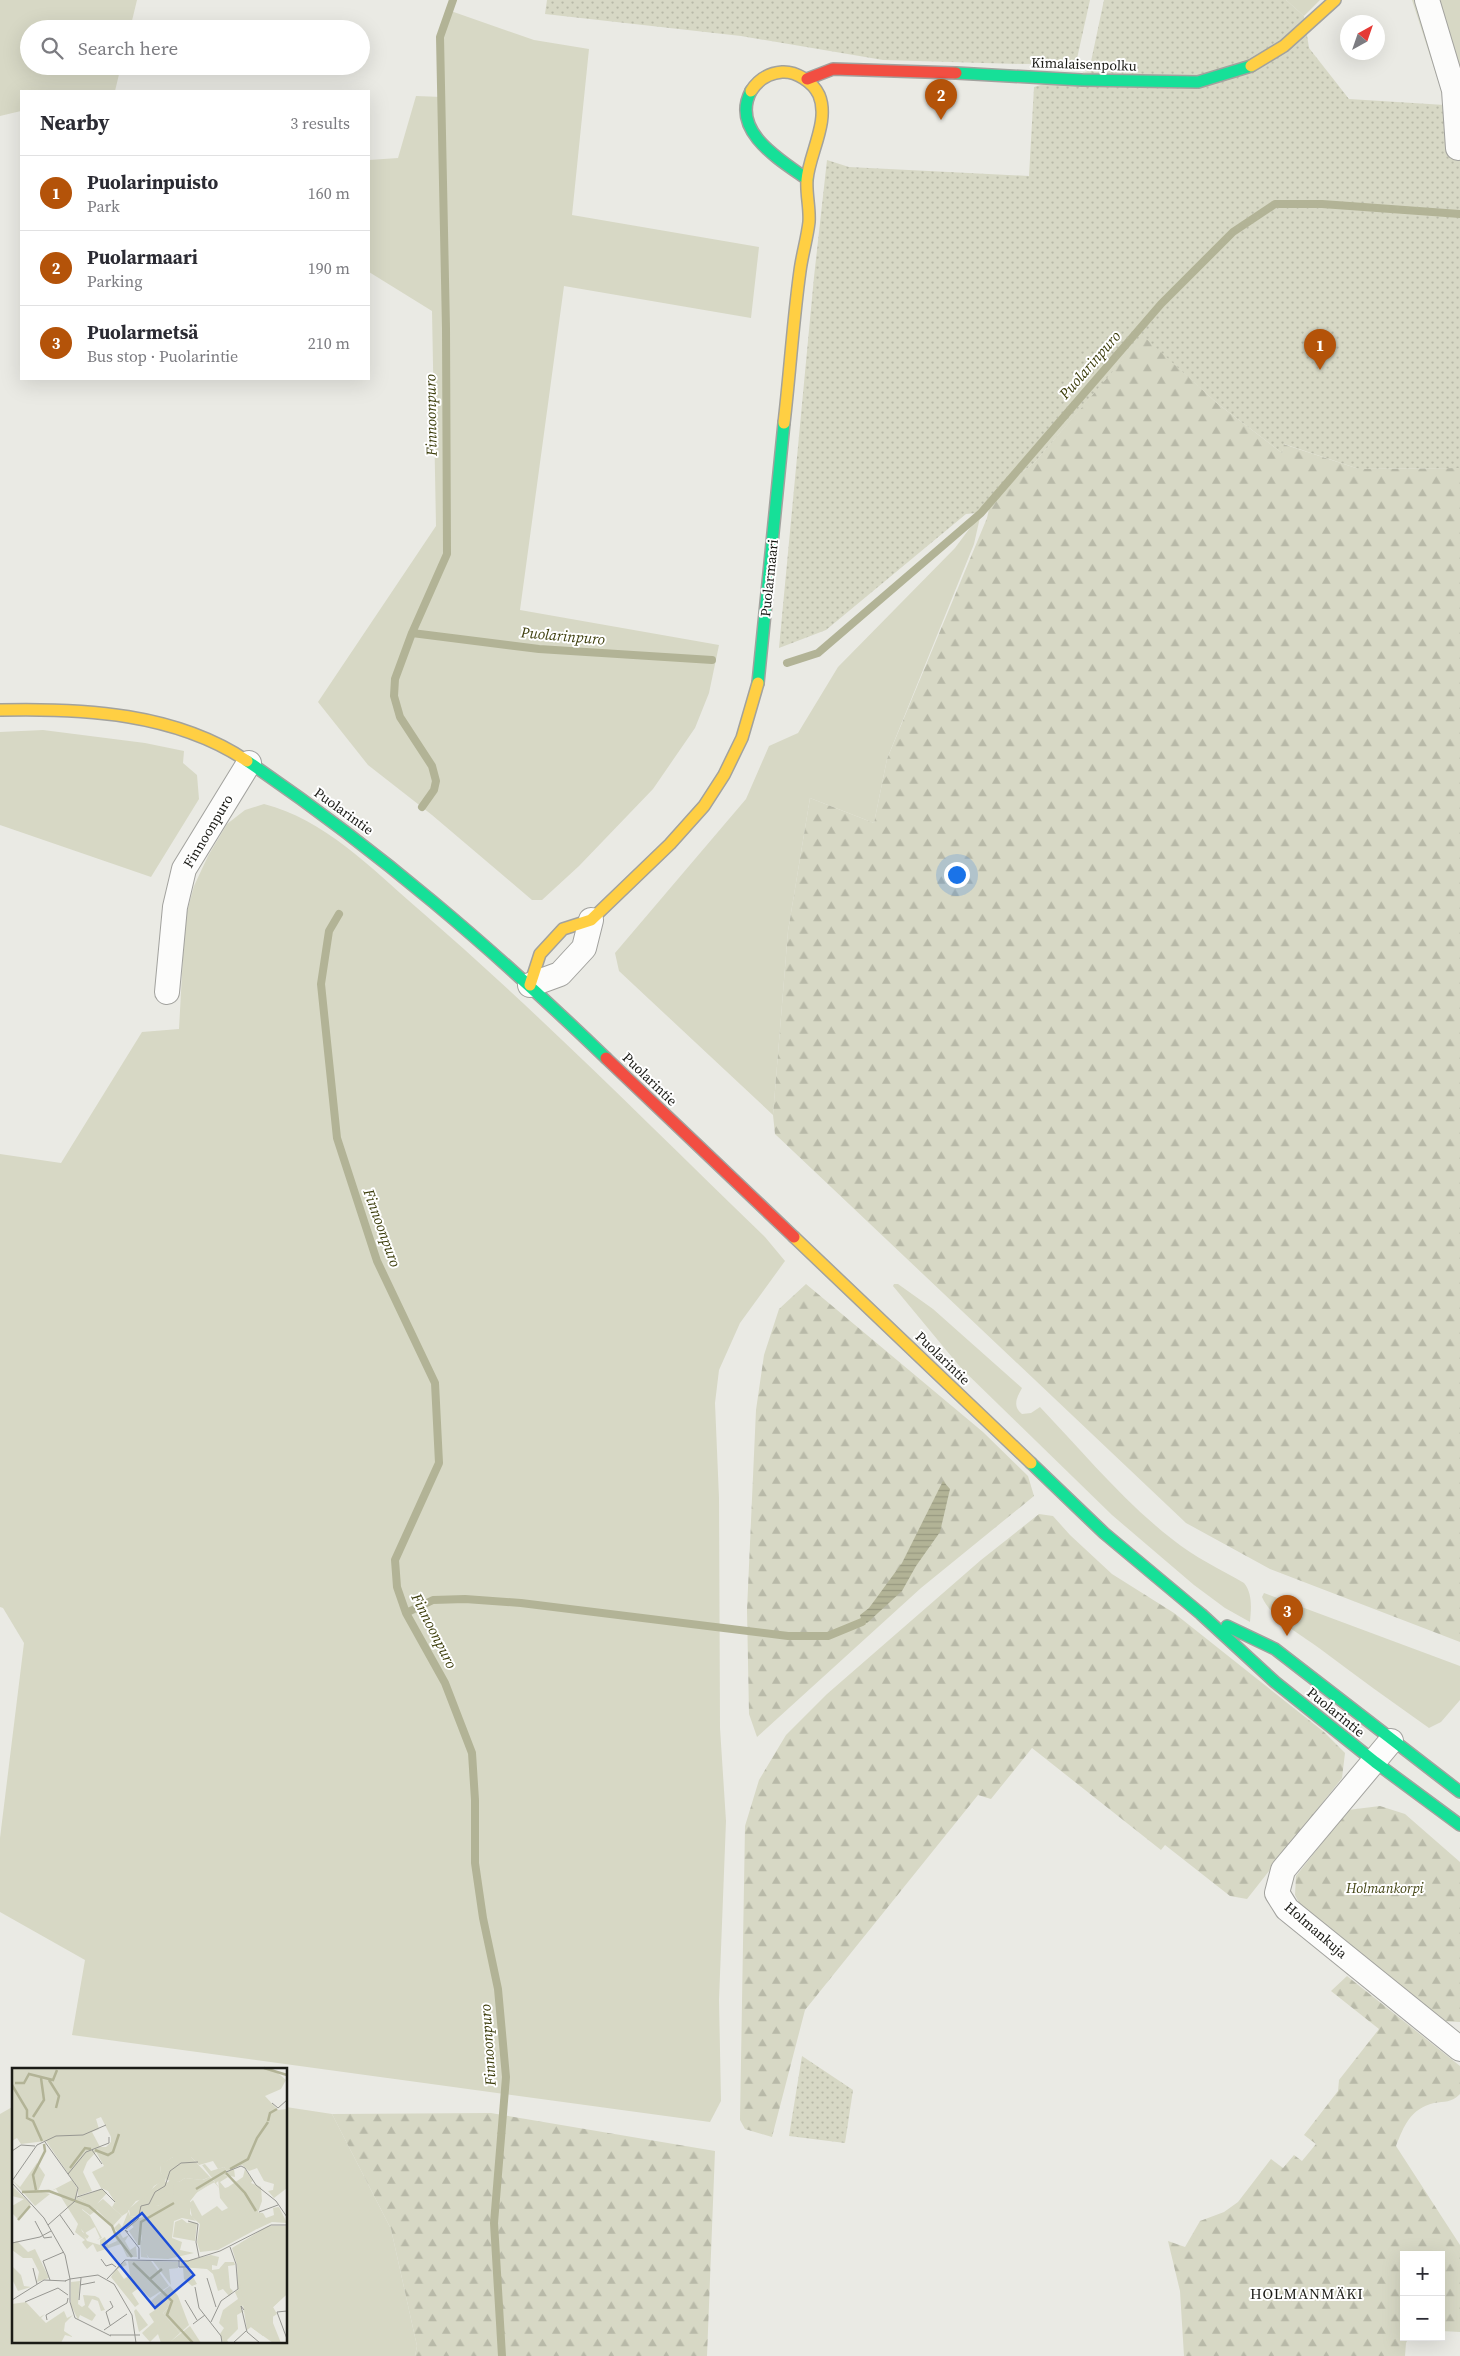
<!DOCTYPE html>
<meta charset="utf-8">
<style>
body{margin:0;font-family:"Source Serif 4",serif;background:#f2f2f3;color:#2b2b33}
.controls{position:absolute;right:15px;bottom:15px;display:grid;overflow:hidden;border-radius:0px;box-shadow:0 5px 20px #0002}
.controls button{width:45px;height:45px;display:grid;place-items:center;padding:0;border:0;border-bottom:1px solid #e1e1e2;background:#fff;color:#2b2b33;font:25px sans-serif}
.compass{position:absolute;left:1340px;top:15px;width:45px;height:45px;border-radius:50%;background:#fff;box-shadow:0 5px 20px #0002;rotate:40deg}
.you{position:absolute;left:956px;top:874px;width:18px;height:18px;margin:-12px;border:4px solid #fff;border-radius:50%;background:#1a73e8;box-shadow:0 0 0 8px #1a73e833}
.badge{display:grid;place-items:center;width:32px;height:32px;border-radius:50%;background:#b45309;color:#fff;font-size:16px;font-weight:700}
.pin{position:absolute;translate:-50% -41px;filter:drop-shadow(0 1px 2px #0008)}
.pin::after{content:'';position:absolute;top:26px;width:18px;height:15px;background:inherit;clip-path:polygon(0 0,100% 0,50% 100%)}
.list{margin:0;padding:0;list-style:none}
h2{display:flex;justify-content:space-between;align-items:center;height:65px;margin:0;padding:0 20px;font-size:21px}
h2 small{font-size:16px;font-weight:400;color:#7c7c81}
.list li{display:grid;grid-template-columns:32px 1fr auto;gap:15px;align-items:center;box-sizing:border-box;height:75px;padding:0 20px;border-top:1px solid #e1e1e2}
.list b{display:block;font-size:19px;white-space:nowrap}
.list p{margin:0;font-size:16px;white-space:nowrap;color:#7c7c81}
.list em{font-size:16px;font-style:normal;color:#7c7c81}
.icon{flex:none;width:28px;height:28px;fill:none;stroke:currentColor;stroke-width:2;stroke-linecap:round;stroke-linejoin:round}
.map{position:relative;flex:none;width:1460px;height:2356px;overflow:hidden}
.search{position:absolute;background:#fff;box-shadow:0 5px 20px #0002;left:20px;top:20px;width:350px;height:55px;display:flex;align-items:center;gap:12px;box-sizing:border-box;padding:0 18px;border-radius:28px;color:#7c7c81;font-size:19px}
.panel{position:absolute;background:#fff;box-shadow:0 5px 20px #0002;left:20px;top:90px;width:350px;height:290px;border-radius:0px}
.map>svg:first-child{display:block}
.green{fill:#d7d8c5}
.forest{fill:url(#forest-firs)}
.park{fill:url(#park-dots)}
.water{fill:url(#water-rules)}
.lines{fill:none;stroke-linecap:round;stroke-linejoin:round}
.stream{stroke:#b2b396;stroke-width:8}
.street-casing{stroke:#a2a29e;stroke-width:26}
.fast-casing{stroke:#a2a29e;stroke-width:14}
.slow-casing{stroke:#a2a29e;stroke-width:14}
.jam-casing{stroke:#a2a29e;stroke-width:14}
.street{stroke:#fcfcfb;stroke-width:24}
.fast{stroke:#16e098;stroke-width:11}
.slow{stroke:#ffcf43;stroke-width:11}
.jam{stroke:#f24e42;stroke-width:11}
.labels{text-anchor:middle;stroke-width:4;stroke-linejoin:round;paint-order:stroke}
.street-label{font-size:14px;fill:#1b1b16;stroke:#fff}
.park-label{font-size:14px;font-style:italic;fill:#434413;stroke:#fff}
.water-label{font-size:15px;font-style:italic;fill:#3c3d0b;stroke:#fff}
.neighbourhood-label{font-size:15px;letter-spacing:1px;fill:#1b1b16;stroke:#fff}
.inset-river{fill:none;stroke:#b2b396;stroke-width:2.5}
.inset-road{fill:none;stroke:#979792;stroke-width:1}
.view{fill:#1d4ed8;fill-opacity:0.15;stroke:#1d4ed8;stroke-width:2.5}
.inset-edge{fill:none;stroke:#1b1b16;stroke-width:2.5}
</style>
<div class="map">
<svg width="1460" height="2356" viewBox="0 0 1460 2356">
<defs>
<pattern id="forest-firs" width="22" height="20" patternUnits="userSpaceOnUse" patternTransform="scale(1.25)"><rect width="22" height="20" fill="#d7d8c5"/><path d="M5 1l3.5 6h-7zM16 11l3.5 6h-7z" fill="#b8b9a8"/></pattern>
<pattern id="park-dots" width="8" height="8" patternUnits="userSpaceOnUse" patternTransform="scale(1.25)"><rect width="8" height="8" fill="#d7d8c5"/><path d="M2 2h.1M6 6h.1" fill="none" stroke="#b8b9a8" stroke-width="1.8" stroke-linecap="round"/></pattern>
<pattern id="water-rules" width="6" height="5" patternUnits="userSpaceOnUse" patternTransform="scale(1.25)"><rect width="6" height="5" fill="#b2b396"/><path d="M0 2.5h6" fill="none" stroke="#989981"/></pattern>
</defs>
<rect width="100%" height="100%" fill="#eaeae4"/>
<path class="green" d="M 0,0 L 137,0 L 130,29 L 29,29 L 29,66 L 121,66 L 115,91 L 21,91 L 21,111 L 0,116 Z
M 1286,0 L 1320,0 L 1304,16 Z
M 1412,0 L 1460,0 L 1460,94 L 1446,105 Z
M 448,10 L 534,40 L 589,49 L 572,215 L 759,247 L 751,318 L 564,286 L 520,610 L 719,645 L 709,693 L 695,728 L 653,789 L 579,866 L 542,900 L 532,900 L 432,815 L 368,765 L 318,702 L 436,526 L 432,311 L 369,272 L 369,160 L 398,158 L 416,96 L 442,97 L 440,37 Z
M 981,513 L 974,544 L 887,759 L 874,823 L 810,798 L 788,931 L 773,1115 L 619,971 L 615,953 L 746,799 L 769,746 L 798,733 L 838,667 L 955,548 Z
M 43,730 L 145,743 L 184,751 L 183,763 L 197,775 L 199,799 L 151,877 L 0,825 L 0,732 Z
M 264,804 C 324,819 371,868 416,907 C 537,1011 650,1126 765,1237 L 785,1261 L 740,1323 L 719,1370 L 715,1403 L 719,1498 L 720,1728 L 726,1821 L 719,2000 L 721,2101 L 710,2122 L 72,2035 L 85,1960 L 0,1912 L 0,1838 L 24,1643 L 3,1608 L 0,1607 L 0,1154 L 61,1163 L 142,1032 L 179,1029 L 185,919 L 194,886 L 208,856 L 227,824 L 245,810 Z
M 894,1284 L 898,1284 L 933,1309 L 1022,1388 C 1017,1397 1012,1406 1022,1414 L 1031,1413 L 1040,1407 C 1082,1451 1123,1501 1172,1539 C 1194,1557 1220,1569 1244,1583 C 1253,1594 1251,1609 1250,1622 L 1225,1608 L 1194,1585 L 1112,1515 L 961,1368 L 893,1286 Z
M 1264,1593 L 1460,1666 L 1460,1700 L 1441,1722 L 1429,1728 C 1392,1702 1355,1675 1319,1648 C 1300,1634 1272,1619 1262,1597 Z
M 14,2106 L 14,2342 L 286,2342 L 286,2107 L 332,2114 L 391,2229 L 417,2346 L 415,2356 L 0,2356 L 0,2114 Z"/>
<path class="forest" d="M 1143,335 L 1218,404 L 1282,453 L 1283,444 L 1359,469 L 1460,468 L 1460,1642 L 1270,1569 L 1186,1523 L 775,1134 L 773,1115 L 788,931 L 810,798 L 874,823 L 887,759 L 987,518 L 992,496 L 1035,462 Z
M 806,1284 L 983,1432 L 1028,1476 L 1034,1496 L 921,1588 L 757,1737 L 749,1714 L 747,1610 L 756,1410 L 764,1355 L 779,1309 Z
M 1039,1514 L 1053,1516 L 1070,1535 L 1112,1574 L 1174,1613 L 1324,1732 L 1345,1753 L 1342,1778 L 1247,1899 L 1230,1896 L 1165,1845 L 1161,1850 L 1032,1748 L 991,1799 L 978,1795 L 805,2010 L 772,2137 L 745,2129 L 740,2120 L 745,1826 L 759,1780 L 786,1735 L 827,1694 L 981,1560 Z
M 1380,1806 L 1405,1814 L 1460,1862 L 1460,2022 L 1440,2021 L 1303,1911 L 1295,1895 L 1296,1876 L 1348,1810 Z
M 1347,1976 L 1460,2066 L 1460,2094 C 1451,2103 1445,2101 1434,2103 C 1410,2109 1404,2126 1396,2146 L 1460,2245 L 1460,2332 L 1441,2331 L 1441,2255 L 1404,2255 L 1404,2337 L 1409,2337 L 1406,2343 L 1405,2356 L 1184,2356 L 1180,2291 L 1168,2241 L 1185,2247 L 1200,2221 L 1224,2212 L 1238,2202 L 1271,2159 L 1283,2168 L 1294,2155 L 1302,2161 L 1316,2144 L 1304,2135 L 1338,2091 L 1339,2080 L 1379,2029 L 1331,1991 Z
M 491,2113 L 715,2151 L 707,2356 L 415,2356 L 417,2346 L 391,2229 L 332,2114 Z"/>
<path class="park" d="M 547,0 L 1090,0 L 1076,63 L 1022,64 L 883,60 L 741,36 L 545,14 Z
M 1104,0 L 1286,0 L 1304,16 L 1309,48 L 1349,99 L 1445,105 L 1460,94 L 1460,468 L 1359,469 L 1284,444 L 1282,453 L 1218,404 L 1143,336 L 1035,462 L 992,496 L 977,513 L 966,514 L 826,630 L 779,648 L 814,277 L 827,160 L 849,167 L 1029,176 L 1034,87 L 1089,71 Z
M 802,2056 L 853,2090 L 845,2143 L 789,2136 Z"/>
<path class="water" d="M 943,1481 L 950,1489 L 940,1532 L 916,1566 L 902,1591 L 867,1623 L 862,1622 L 860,1615 L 869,1608 L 902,1563 Z"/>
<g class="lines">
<path class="stream" d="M 412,633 L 539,649 L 712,660
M 787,663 L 818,653 L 981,513 L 1161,304 L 1233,232 L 1275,204 L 1322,204 L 1460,214
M 422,807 L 434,790 L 436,781 L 432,766 L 400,717 L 394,696 L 395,679 L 412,633 L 447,554 L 446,328 L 440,37 L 453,0
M 339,914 L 329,931 L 321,984 L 337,1138 L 377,1261 L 435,1383 L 439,1463 L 395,1560 L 397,1587 L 406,1613 L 445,1683 L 472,1753 L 475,1800 L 475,1863 L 483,1918 L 498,1989 L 506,2077 L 494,2223 L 502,2356
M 406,1613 L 433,1600 L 465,1599 L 521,1603 L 788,1636 L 828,1636 L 862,1622"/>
<g class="street-casing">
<path id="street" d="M 1427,0 L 1454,90 L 1458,148
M 530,985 L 560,974 L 584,948 L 591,920
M 167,992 L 175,907 L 184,869 L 249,763
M 1391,1741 L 1283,1870 L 1277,1893 L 1287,1909 L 1460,2049"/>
</g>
<g class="fast-casing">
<path id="fast" d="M 956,73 L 1082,80 L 1198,82 L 1251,66
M 751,91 C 730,131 780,160 807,179
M 758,683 L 784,423
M 247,761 C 378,850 493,949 606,1058
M 1031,1463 L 1104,1533 L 1201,1614 L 1275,1682 L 1375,1762 L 1460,1825
M 1227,1626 L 1275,1649 L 1460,1792"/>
</g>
<g class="slow-casing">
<path id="slow" d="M 1251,66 L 1284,46 L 1335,0
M 751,91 C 758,80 769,73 782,72 C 796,71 813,82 819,95 C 830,121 809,154 807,180 C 806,194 810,208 809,222 C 807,239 802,255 800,271 C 793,321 790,372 784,423
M 0,710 C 83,708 176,713 247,761
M 530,985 L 540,954 L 563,929 L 591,920 L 670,844 L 704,806 L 724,775 L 742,738 L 758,683
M 794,1237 L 1031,1463"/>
</g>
<g class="jam-casing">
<path id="jam" d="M 807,79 L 833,69 L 956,73
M 606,1058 L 794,1237"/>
</g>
<use href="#street" class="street"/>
<use href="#fast" class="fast"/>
<use href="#slow" class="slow"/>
<use href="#jam" class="jam"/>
</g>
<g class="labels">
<g class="street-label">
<text transform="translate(1084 64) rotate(2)" y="5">Kimalaisenpolku</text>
<text transform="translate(769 578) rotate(-84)" y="5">Puolarmaari</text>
<text transform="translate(344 811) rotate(36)" y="5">Puolarintie</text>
<text transform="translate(208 831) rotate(-59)" y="5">Finnoonpuro</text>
<text transform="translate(650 1079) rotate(44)" y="5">Puolarintie</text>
<text transform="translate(943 1358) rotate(44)" y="5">Puolarintie</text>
<text transform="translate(1336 1712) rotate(39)" y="5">Puolarintie</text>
<text transform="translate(1316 1930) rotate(41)" y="5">Holmankuja</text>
</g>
<g class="park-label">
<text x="1385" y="1893">Holmankorpi</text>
</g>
<g class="water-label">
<text transform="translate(1090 365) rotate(-49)" y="5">Puolarinpuro</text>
<text transform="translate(431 415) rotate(-91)" y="5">Finnoonpuro</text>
<text transform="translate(563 636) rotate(5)" y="5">Puolarinpuro</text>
<text transform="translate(382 1228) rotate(70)" y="5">Finnoonpuro</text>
<text transform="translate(434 1631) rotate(63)" y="5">Finnoonpuro</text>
<text transform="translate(488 2045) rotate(-94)" y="5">Finnoonpuro</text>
</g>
<g class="neighbourhood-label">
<text x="1307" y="2299">HOLMANMÄKI</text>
</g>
</g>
<g transform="translate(12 2068)">
<rect width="275" height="275" fill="#eaeae4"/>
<path d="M 161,89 L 179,89 L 198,109 L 190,112 L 173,110 L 167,114 L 155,112 L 149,105 L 148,97 ZM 25,95 L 33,107 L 26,123 L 38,126 L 23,138 L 1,113 L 8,119 ZM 193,96 L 199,103 L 212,99 L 215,103 L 222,101 L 223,109 L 213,107 L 204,115 L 208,121 L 202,114 L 184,125 L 178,133 L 178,146 L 184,153 L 152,146 L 128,168 L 136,190 L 129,189 L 128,171 L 127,176 L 117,163 L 122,159 L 120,157 L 162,128 L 146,138 L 138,136 L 140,142 L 132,148 L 128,145 L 126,149 L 118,148 L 117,141 L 149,113 L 161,116 L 176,129 L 189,121 L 202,114 L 203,114 L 190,97 ZM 60,112 L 65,120 L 65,129 L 83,137 L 91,131 L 110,148 L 101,158 L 85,142 L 78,147 L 70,141 L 74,167 L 69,161 L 75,173 L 88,177 L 88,172 L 93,169 L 96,177 L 105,173 L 103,168 L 108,165 L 111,170 L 117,167 L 113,173 L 118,182 L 124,178 L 125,189 L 115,189 L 109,176 L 85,184 L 81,176 L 75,181 L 72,177 L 70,174 L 73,172 L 63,164 L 66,156 L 44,121 L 39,123 ZM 0,118 L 19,136 L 7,152 L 0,145 L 0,138 L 12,131 L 0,128 ZM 170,151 L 175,155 L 180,154 L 179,160 L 180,154 L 185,155 L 183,173 L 161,169 L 163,154 ZM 113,193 L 115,197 L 105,201 L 112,211 L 118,207 L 116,193 L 139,193 L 157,218 L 138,230 L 128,220 L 124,222 L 120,225 L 127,236 L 123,239 L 99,209 L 105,199 ZM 147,226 L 158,238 L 151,245 L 168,265 L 158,274 L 178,258 L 189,275 L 149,275 L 146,266 L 138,274 L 130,265 L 142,254 L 137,246 L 143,242 L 138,234 Z" fill="#d7d8c5"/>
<path d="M 233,101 L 241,112 L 239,115 L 249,119 L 250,133 L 246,144 L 256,155 L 206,182 L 188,184 L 185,174 L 188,156 L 180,149 L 177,135 L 181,132 L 190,148 L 205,138 L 210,143 L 216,140 L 208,130 L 206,111 L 213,107 L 216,109 L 208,114 L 213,120 L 216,119 L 231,109 ZM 90,121 L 95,125 L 83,138 L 66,129 ZM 69,141 L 78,148 L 90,170 L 85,172 L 88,170 L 83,159 L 73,165 L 77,168 L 75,171 L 67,163 L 73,165 ZM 168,145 L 170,150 L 162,153 L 160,170 L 170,174 L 168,182 L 182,185 L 156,191 L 137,190 L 130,180 L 129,161 L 137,159 L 153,146 ZM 256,158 L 275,158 L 275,226 L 261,239 L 265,246 L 259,250 L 269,275 L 261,275 L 239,259 L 235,262 L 231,237 L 229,242 L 232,243 L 225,247 L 226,261 L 215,272 L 217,275 L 211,275 L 208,266 L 212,260 L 207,255 L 211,242 L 226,231 L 223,224 L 226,222 L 225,197 L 220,180 ZM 5,173 L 16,184 L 23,181 L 37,210 L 25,214 L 27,204 L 20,190 L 11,190 L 0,182 L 0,175 ZM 199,187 L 207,189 L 205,198 L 200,197 L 200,202 L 207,201 L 213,194 L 222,194 L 223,197 L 216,198 L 218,220 L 221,223 L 217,228 L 211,221 L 206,223 L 201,206 L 195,201 L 168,199 L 169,194 ZM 141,193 L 166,194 L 166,200 L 157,201 L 159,217 ZM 0,198 L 9,207 L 12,218 L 19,219 L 6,223 L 0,211 ZM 171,200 L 176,200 L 185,216 L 180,218 L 172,211 ZM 68,213 L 66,236 L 70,239 L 73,237 L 71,227 L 83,228 L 87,230 L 93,242 L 89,243 L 86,233 L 80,231 L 76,239 L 84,247 L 80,253 L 68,247 L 66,252 L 59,237 L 59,214 ZM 158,218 L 166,228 L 177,257 L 168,265 L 151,245 L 158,238 L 147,226 ZM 14,234 L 28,249 L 33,246 L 29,250 L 34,255 L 52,243 L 55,250 L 61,247 L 53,255 L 52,263 L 61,269 L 53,267 L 49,275 L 0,275 L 0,236 ZM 124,241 L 136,257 L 127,264 L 122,243 Z" fill="#d7d8c5"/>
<path d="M 0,0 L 260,0 L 274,12 L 269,21 L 253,28 L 266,42 L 275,41 L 275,120 L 262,130 L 256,123 L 261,122 L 262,116 L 252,113 L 245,100 L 237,103 L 230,97 L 215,103 L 212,99 L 206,101 L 201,93 L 187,97 L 179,89 L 161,89 L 148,98 L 149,105 L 154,109 L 153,116 L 149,114 L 142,118 L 134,130 L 124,133 L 116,143 L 118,148 L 129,150 L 139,142 L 137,137 L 139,134 L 146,138 L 162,127 L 161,117 L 154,117 L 159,110 L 167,114 L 173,110 L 191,112 L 198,109 L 203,114 L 187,122 L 178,133 L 178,146 L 154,146 L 138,159 L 129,161 L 126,177 L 117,163 L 122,159 L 120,157 L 106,165 L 102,160 L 107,155 L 110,159 L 116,144 L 110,148 L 100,139 L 103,134 L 96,123 L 89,120 L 80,104 L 92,98 L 84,84 L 75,94 L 71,104 L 80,123 L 66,128 L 66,120 L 34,73 L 9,76 L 5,70 L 0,73 ZM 89,49 L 99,69 L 99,74 L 94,79 L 88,79 L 80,64 L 87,61 L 84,51 ZM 267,139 L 275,155 L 260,154 L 245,161 L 233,146 L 233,143 L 251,145 L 254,150 L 262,147 L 261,140 ZM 258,164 L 275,169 L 275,226 L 261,239 L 261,263 L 251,268 L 239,259 L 237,251 L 230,228 L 223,181 Z" fill="#d7d8c5" fill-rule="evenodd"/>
<path class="inset-river" d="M 252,0 L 275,7M 37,12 L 47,28 L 44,40M 3,15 L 12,15 L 17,6 L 41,12 L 45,2M 0,17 L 15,42 L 15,50 L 21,53 L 30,73M 21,49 L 32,32 L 29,10M 256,53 L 258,45 L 265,41M 83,82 L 96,87 L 101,84 L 107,66M 58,100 L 73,80 L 79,81M 218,101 L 236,91 L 245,70 L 256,54M 214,105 L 233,125 L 244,143M 184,121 L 214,103M 24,122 L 21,107 L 33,83 L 32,76M 10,124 L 37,123 L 77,138 L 100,158 L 104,168 L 120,189M 6,152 L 18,138M 127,177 L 129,154 L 162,135M 121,195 L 160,233 L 155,247 L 181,275M 138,211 L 150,201"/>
<path class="inset-road" d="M 260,35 L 266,40 L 275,32M 33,74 L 66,120 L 63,132M 80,82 L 90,96M 0,83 L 9,77 L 23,78M 214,104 L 229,98 L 233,100 L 244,117 L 264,133 L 275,149M 56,106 L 74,84 L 97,75 L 97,69M 0,113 L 25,77 L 44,68 L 71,67 L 94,57M 0,115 L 32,150 L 53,187 L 58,211 L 86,207 L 102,216 L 120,247 L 124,275M 65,129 L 90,121 L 103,134M 247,144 L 266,137M 48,147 L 62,167M 23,153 L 32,170 L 40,169M 176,153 L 186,156 L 184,174 L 187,189M 36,157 L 63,133M 114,161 L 126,151 L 129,138 L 137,136 L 143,124 L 153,118 L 158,103 L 169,95 L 186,94M 116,164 L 113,162 L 127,180 L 127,191M 0,175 L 28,169 L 39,163M 89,191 L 94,198 L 100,196 L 104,199M 167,192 L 167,199 L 177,199M 21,200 L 25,216M 195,210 L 204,239M 95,211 L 113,192 L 176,193 L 208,183 L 259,157 L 275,157M 38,212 L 31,193 L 52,184M 53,213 L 58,211 L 58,234 L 63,250 L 99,268M 68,217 L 83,214M 183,219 L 187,240 L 209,268 L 210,275M 0,232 L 32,212 L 54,213M 67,232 L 69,210M 173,232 L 185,252M 98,233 L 101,239 L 94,244 L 98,257M 13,234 L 46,220 L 56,227M 232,242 L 229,238 L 235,264 L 248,275M 275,243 L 265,244 L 275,271M 35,252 L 34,247 L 55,235 L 56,230M 199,254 L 209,233 L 226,221 L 224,196 L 218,179M 181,256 L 193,247M 92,262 L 115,246M 98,267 L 128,267M 221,275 L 234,263"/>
<path class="view" d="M 130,145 L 182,207 L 143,240 L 91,177 Z"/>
<rect width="275" height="275" class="inset-edge"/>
</g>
</svg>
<div class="controls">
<button>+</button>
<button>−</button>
</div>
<svg class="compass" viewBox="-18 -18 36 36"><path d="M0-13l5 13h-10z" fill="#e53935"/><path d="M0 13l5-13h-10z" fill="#7c7c81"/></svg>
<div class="you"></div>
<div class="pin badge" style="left:1320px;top:370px">1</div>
<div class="pin badge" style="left:941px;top:120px">2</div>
<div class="pin badge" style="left:1287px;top:1636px">3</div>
<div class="search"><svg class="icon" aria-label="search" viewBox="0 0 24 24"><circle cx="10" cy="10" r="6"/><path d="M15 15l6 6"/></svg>Search here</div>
<section class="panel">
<h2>Nearby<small>3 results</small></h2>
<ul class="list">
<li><span class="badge">1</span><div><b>Puolarinpuisto</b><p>Park</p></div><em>160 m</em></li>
<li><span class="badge">2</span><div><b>Puolarmaari</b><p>Parking</p></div><em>190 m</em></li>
<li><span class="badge">3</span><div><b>Puolarmetsä</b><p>Bus stop · Puolarintie</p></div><em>210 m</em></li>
</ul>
</section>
</div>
